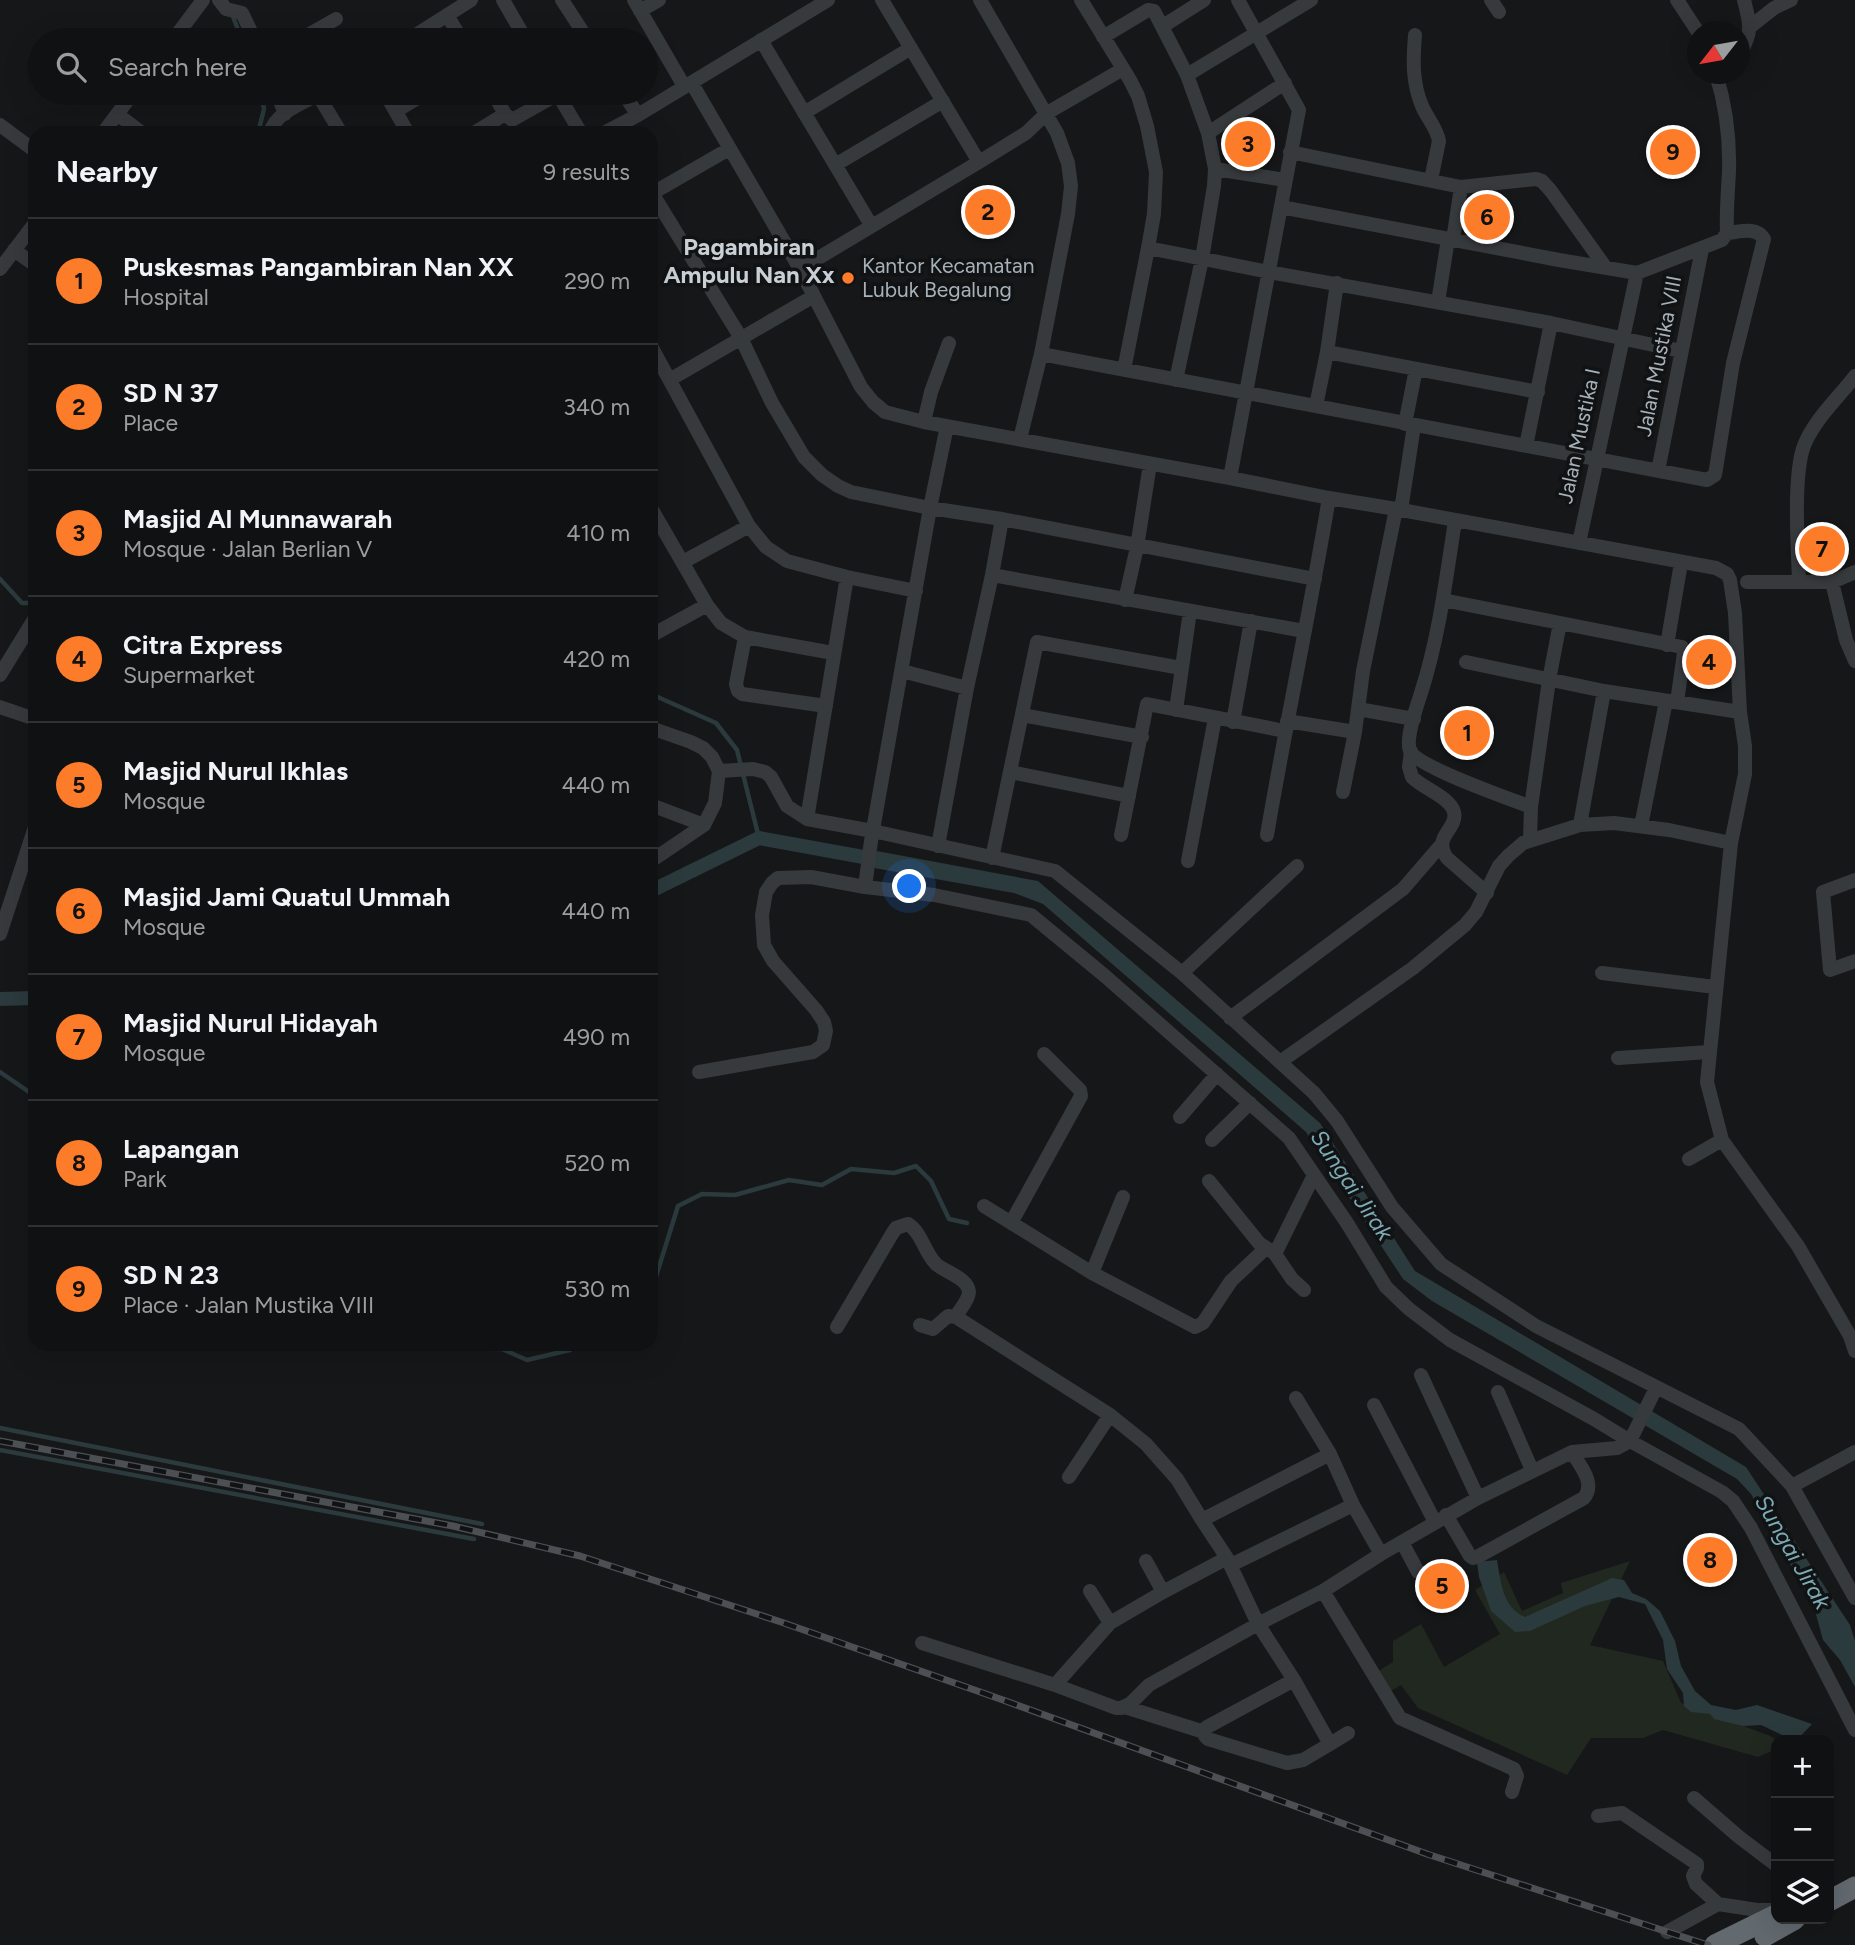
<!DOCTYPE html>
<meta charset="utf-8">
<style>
body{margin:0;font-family:Figtree,sans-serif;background:#191a1b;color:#f1f3f6}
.controls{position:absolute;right:21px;bottom:21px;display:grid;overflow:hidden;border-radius:14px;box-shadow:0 7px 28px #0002}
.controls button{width:63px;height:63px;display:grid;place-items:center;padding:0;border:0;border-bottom:2px solid #303132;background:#101112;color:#f1f3f6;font:35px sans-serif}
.compass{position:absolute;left:1687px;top:21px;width:63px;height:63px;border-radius:50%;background:#101112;box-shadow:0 7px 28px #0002;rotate:239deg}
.you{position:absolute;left:910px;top:887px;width:24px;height:24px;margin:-18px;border:5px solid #fff;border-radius:50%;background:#1a73e8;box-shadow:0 0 0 10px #1a73e833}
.badge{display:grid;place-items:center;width:46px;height:46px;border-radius:50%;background:#fd7c29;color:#111;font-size:23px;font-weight:700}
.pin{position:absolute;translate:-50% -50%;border:4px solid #fff;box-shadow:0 2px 7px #0006}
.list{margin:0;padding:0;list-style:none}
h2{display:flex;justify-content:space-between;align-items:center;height:91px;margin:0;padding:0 28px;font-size:30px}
h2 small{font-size:23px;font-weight:400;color:#9c9d9f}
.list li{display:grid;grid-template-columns:46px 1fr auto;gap:21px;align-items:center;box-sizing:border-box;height:126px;padding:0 28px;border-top:2px solid #303132}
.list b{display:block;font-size:26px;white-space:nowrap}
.list p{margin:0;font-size:23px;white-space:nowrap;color:#9c9d9f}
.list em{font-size:23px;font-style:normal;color:#9c9d9f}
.icon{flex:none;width:38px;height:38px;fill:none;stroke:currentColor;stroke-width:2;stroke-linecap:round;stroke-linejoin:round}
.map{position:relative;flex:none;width:1855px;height:1945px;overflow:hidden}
.search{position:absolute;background:#101112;box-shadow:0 7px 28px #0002;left:28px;top:28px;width:630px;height:77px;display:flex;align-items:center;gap:18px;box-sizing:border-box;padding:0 24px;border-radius:38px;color:#9c9d9f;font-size:26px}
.panel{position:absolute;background:#101112;box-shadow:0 7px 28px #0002;left:28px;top:126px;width:630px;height:1225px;border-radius:21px}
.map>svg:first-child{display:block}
.green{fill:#212820}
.water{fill:#2b3a3d}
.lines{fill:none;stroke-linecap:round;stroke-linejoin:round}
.stream{stroke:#2b3a3d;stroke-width:4.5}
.canal{stroke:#2b3a3d;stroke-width:14}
.minor{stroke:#373a3d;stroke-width:14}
.highway{stroke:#62696f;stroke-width:21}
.rail-casing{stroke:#4c5055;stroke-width:7}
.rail{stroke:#111213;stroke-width:4.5;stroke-dasharray:13;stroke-linecap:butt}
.poi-dot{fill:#fd7c29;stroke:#111213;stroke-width:2.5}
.labels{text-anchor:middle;stroke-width:7;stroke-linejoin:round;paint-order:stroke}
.poi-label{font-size:21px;fill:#a7b1b9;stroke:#111213;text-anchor:start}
.street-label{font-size:21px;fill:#a7b1b9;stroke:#111213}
.water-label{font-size:23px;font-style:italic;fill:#7cabb6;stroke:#111213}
.quarter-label{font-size:24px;font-weight:bold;fill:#c8cfd5;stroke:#111213}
</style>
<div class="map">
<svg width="1855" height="1945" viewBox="0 0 1855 1945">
<rect width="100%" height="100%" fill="#161718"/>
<path class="green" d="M 1630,1561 L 1590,1645 L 1663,1661 L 1681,1703 L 1768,1735 L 1777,1740 L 1776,1749 L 1758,1757 L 1663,1730 L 1643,1738 L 1591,1738 L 1567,1775 L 1418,1708 L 1401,1685 L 1382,1696 L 1370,1676 L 1393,1662 L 1393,1641 L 1421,1624 L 1444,1667 L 1500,1634 L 1475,1590 L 1504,1572 L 1522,1611 L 1563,1593 L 1561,1583 Z"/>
<path class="water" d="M 866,849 L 1038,881 L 1320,1123 L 1415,1271 L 1746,1467 L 1850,1625 L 1855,1641 L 1855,1687 L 1840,1660 L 1823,1640 L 1814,1607 L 1751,1494 L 1737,1479 L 1432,1301 L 1403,1279 L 1306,1132 L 1043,904 L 1014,893 L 863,866 Z
M 1497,1560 C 1501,1582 1502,1607 1525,1617 L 1612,1578 L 1624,1580 L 1632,1593 L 1646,1599 L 1660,1611 L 1675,1641 L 1681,1666 L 1695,1691 L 1711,1705 L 1736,1710 L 1757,1705 L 1812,1724 L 1797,1740 L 1793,1740 L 1761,1725 L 1743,1726 L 1714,1719 L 1710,1714 L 1691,1712 L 1684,1706 L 1683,1693 L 1667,1669 L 1663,1640 L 1645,1604 L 1619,1597 L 1585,1606 L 1530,1631 L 1515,1632 L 1491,1611 L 1479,1577 L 1477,1562 Z"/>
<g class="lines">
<path class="stream" d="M 232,14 L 242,40
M 258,133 L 264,109 L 261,93
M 0,579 L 22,603 L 35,603
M 651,694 L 716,723 L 737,750 L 759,838
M 0,1072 L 32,1094 L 35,1094
M 651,1287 L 654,1283 L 678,1206 L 702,1194 L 735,1195 L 789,1180 L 822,1185 L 851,1169 L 894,1173 L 916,1166 L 931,1181 L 949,1219 L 967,1223
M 430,1344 L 436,1348 L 502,1349 L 527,1360 L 570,1350 L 579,1344
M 0,1428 L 482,1524
M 0,1450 L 474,1539"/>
<path class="canal" d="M 651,891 L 759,838 L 880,860
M 0,999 L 35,998"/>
<path class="minor" d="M 219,0 L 226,9 L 242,13 L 255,40
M 503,0 L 526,40
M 562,0 L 588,40
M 634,0 L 684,86
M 882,0 L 979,162
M 980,0 L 1057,133 L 1068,163 L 1071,186 L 1068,214 L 1041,354 L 1020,439
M 1081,0 L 1130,80 L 1138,96 L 1147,126 L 1156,172 L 1154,214 L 1148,248 L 1124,370
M 1491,0 L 1499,12
M 1677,0 L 1698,32
M 640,11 L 659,0
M 447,15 L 462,40
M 1163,26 L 1204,0
M 1750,27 L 1774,8 L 1791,0
M 1415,35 C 1413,60 1412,82 1422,106 C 1427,118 1437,128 1439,141 L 1431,180
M 1103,37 L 1148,10 L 1154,11 L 1187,75 L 1208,133 L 1215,169 L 1214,186 L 1202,259 L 1176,380
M 173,40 L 203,0
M 299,40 L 336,19
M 408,40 L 471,0
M 761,40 L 871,225
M 1740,53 C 1753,33 1750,23 1744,0
M 1187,75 L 1311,0
M 694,81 L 694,87 L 800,269 L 861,387 L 873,402 L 885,412 L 924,422 L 1230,478 L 1329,498 L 1396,509 L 1716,568 L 1727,574 L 1730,580 L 1735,613 L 1740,712 L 1745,746 L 1745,774 L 1731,843 L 1707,1082 L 1722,1140 L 1798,1246 L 1850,1336 L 1855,1351
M 277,93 L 285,114
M 385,93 L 408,133
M 493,93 L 505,114 L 512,120 L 558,94
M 557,93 L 581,133
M 623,93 L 638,115
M 318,95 L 341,133
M 396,111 L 426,93
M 804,113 L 911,48
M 117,114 L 142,133
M 0,125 L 35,151
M 103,133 L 133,93
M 270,133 C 275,112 304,103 321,93
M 474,133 L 505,114
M 604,133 L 638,115 L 828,0
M 1208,133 L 1285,83
M 1290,152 L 1461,187 L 1536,179 L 1542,181 L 1551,191 L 1606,268
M 835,165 L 943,101
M 1215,169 L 1285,180
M 652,193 L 741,338 L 772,403 L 804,457 L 822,475 L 838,486 L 851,492 L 930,508 L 1002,519 L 1315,579
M 651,194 L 729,149
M 1281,207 L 1559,260 L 1637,273 L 1722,240 L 1727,233 C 1726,212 1728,192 1729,172 C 1730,138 1726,106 1716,74
M 1453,240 L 1461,187
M 1148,248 L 1269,272 L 1551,323 L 1681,351
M 14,250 L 35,265
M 0,269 L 35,223
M 800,269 L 979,162 L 1026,133 L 1047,113 L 1123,69
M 1438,302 L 1448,239
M 651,346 L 749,526 L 766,547 L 787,561 L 847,577 L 916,591
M 1327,352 L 1538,392
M 1041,354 L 1707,480 L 1715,475 L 1733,363 L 1764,239 C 1756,226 1740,232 1727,233
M 671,379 L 814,296
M 1316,406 L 1327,352 L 1337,283
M 924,422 L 931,392 L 949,343
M 1405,424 L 1416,369
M 1526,446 L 1551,323
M 1658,471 L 1702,249
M 1230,478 L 1299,110 L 1238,0
M 651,508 L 707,605 L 721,623 L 745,637 L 833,653
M 1401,510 L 1414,426
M 1455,521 C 1446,579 1439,637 1421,693 C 1417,706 1405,738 1410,751 C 1418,767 1510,799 1531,807 L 1530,840
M 1579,543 L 1637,273
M 683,562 L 749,526
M 992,575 L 1304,631
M 1799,581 C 1798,548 1792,468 1806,441 C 1818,416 1838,398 1855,376
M 1747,582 L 1832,582 L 1855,572
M 1832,582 L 1846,640 L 1855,661
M 1125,600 L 1137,547 L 1150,464
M 1443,600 L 1682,647 L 1684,653 L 1677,702
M 651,630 L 654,634 L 707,605
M 745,637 L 736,684 L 738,691 L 742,694 L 826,706
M 1667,645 L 1681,563
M 1466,662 L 1604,691 L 1740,712
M 902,671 L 967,688
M 0,675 L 35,618
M 0,707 L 35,719
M 1358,709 L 1414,719
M 1176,710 L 1190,611
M 1022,715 L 1142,737
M 1287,721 L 1355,732
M 1233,722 L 1251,621
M 651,728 L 691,742 L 703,748 L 712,757 L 719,771 L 715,803 L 704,825 L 651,861
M 1411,751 L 1409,767 L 1412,777 C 1422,788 1450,797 1454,812 C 1458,830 1432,835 1447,858 L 1487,893
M 719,771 L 753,769 L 765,772 L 771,777 L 787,806 L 807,819 L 873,831 L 1055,871 L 1182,973 L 1314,1093 L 1337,1121 L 1392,1207 L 1441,1264 L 1536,1326 L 1739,1429 L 1792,1486 L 1855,1598
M 1010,772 L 1129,796
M 1343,792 L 1355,732 L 1363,671 L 1396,509
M 651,805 L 704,825
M 1531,807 L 1549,680 L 1560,623
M 807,819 L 847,577
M 1580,825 L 1604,691
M 1641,826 L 1666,701
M 1121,835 L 1147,704 L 1285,731
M 1267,835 C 1286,723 1310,611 1329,498
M 938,846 L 967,688 L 992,575 L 1002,519
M 992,858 L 1037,642 L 1181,668
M 1188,861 L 1215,718
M 1855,880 L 1823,892 L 1830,970 L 1855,961
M 865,887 L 871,841 L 930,508 L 947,426
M 0,934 L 35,827
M 1182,973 L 1297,866
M 1602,973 L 1715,987
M 1230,1018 L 1403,889 L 1441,845
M 1618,1058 L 1709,1052
M 1280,1062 L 1413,968 L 1465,925 L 1476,912 L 1499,866 L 1508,856 L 1523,843 L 1580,825 L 1614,823 L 1669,830 L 1731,843
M 699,1072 L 813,1052 L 823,1045 L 826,1031 L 824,1022 L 816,1010 L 773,961 L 764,945 L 762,915 L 766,892 L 772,883 L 778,878 L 811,877 L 865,887 L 934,895 L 1031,915 L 1105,976 L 1289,1138 L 1347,1223 L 1386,1287 L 1409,1309 L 1450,1340 L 1594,1419 L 1630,1441 L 1656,1388
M 1180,1117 L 1217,1074
M 1212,1140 L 1250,1103
M 1689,1159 L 1722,1140
M 1209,1181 L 1259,1243 L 1274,1253
M 984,1206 L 1092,1273 L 1195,1327 L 1203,1323 L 1231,1281 L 1266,1248
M 1011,1223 L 1081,1096 L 1080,1090 L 1044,1054
M 1092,1273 L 1123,1197
M 1304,1290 L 1292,1279 L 1275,1254 L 1314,1175
M 920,1325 L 933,1329 L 948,1316 L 956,1317
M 837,1327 L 892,1234 L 896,1228 L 908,1224 C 922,1233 924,1252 936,1264 C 945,1272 968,1278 969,1292 C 969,1300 959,1310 956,1317 L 1110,1415 L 1146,1444 L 1177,1479 L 1202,1520 L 1330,1454
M 1421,1375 L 1478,1498
M 1498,1392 L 1532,1470
M 1296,1398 L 1330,1454 L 1353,1505 L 1381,1554 L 1478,1498 L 1572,1452 L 1617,1448 L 1630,1441 L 1722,1492 L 1733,1501 L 1751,1528 L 1855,1730
M 1374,1405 L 1435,1522
M 1069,1477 L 1110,1415
M 1792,1486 L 1855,1452
M 1446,1515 L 1470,1556 L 1473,1558 L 1477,1557 L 1584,1498 C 1596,1483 1580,1466 1572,1452
M 1202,1520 L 1227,1558 L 1258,1624 L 1294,1680 L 1330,1744 L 1303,1760 L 1287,1763 L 1208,1739 L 1205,1736 L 1204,1730 L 1207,1727 L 1294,1680
M 1402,1542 L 1418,1572
M 1146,1561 L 1163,1592
M 1231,1565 L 1353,1505
M 1090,1591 L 1110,1623
M 1323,1591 L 1400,1718 L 1514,1769 L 1517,1776 L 1512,1792
M 922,1643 L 1055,1685 L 1110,1623 L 1163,1592 L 1227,1558
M 1055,1685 L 1116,1708 L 1121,1708 L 1130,1704 L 1149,1685 L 1258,1624 L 1323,1591 L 1381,1554
M 1125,1707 L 1204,1732
M 1330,1744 L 1348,1733
M 1694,1798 L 1739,1837 L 1776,1865
M 1598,1816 L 1622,1813 L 1697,1864 L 1697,1868 L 1693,1876 L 1696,1884 L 1718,1904
M 1667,1932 L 1718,1904 L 1757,1910 L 1776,1910"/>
<path class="highway" d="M 1829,1901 L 1855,1887
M 1765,1936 L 1795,1919
M 1715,1945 L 1776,1915"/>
<g class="rail-casing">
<path id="rail" d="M 0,1441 L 453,1526 L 580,1556 L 781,1622 L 1003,1700 L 1427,1854 L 1708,1945"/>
</g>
<use href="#rail" class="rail"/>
</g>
<circle class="poi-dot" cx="848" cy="278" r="7"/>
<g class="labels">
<g class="poi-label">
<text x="862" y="273">Kantor Kecamatan<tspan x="862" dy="24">Lubuk Begalung</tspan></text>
</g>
<g class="street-label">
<text transform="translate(1659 356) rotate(-79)" y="7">Jalan Mustika VIII</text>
<text transform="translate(1579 436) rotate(-78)" y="7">Jalan Mustika I</text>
</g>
<g class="water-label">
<text transform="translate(1352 1185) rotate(56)" y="8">Sungai Jirak</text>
<text transform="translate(1793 1552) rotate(60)" y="8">Sungai Jirak</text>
</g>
<g class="quarter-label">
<text x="749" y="255">Pagambiran<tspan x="749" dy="28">Ampulu Nan Xx</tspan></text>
</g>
</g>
</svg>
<div class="controls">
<button>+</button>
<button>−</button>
<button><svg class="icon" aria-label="layers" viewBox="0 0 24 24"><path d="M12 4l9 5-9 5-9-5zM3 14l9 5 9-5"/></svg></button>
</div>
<svg class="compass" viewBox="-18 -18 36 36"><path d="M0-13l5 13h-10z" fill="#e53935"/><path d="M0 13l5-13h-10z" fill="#9c9d9f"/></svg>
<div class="you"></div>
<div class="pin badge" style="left:1467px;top:733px">1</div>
<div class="pin badge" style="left:988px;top:212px">2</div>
<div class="pin badge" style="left:1248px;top:144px">3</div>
<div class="pin badge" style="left:1709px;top:662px">4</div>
<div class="pin badge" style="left:1442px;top:1586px">5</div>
<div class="pin badge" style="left:1487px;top:217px">6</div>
<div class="pin badge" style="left:1822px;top:549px">7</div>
<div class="pin badge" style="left:1710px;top:1560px">8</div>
<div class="pin badge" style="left:1673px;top:152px">9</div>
<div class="search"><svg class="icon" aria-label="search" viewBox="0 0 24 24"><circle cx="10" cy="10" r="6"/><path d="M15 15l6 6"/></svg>Search here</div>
<section class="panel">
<h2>Nearby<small>9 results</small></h2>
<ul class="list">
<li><span class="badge">1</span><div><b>Puskesmas Pangambiran Nan XX</b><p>Hospital</p></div><em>290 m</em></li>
<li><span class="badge">2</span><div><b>SD N 37</b><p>Place</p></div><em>340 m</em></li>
<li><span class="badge">3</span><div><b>Masjid Al Munnawarah</b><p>Mosque · Jalan Berlian V</p></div><em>410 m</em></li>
<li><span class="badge">4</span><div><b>Citra Express</b><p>Supermarket</p></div><em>420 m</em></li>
<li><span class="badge">5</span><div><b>Masjid Nurul Ikhlas</b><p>Mosque</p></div><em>440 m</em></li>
<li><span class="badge">6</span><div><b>Masjid Jami Quatul Ummah</b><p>Mosque</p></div><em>440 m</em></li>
<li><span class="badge">7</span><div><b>Masjid Nurul Hidayah</b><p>Mosque</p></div><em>490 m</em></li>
<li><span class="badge">8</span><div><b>Lapangan</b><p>Park</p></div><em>520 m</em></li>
<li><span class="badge">9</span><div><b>SD N 23</b><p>Place · Jalan Mustika VIII</p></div><em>530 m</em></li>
</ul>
</section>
</div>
